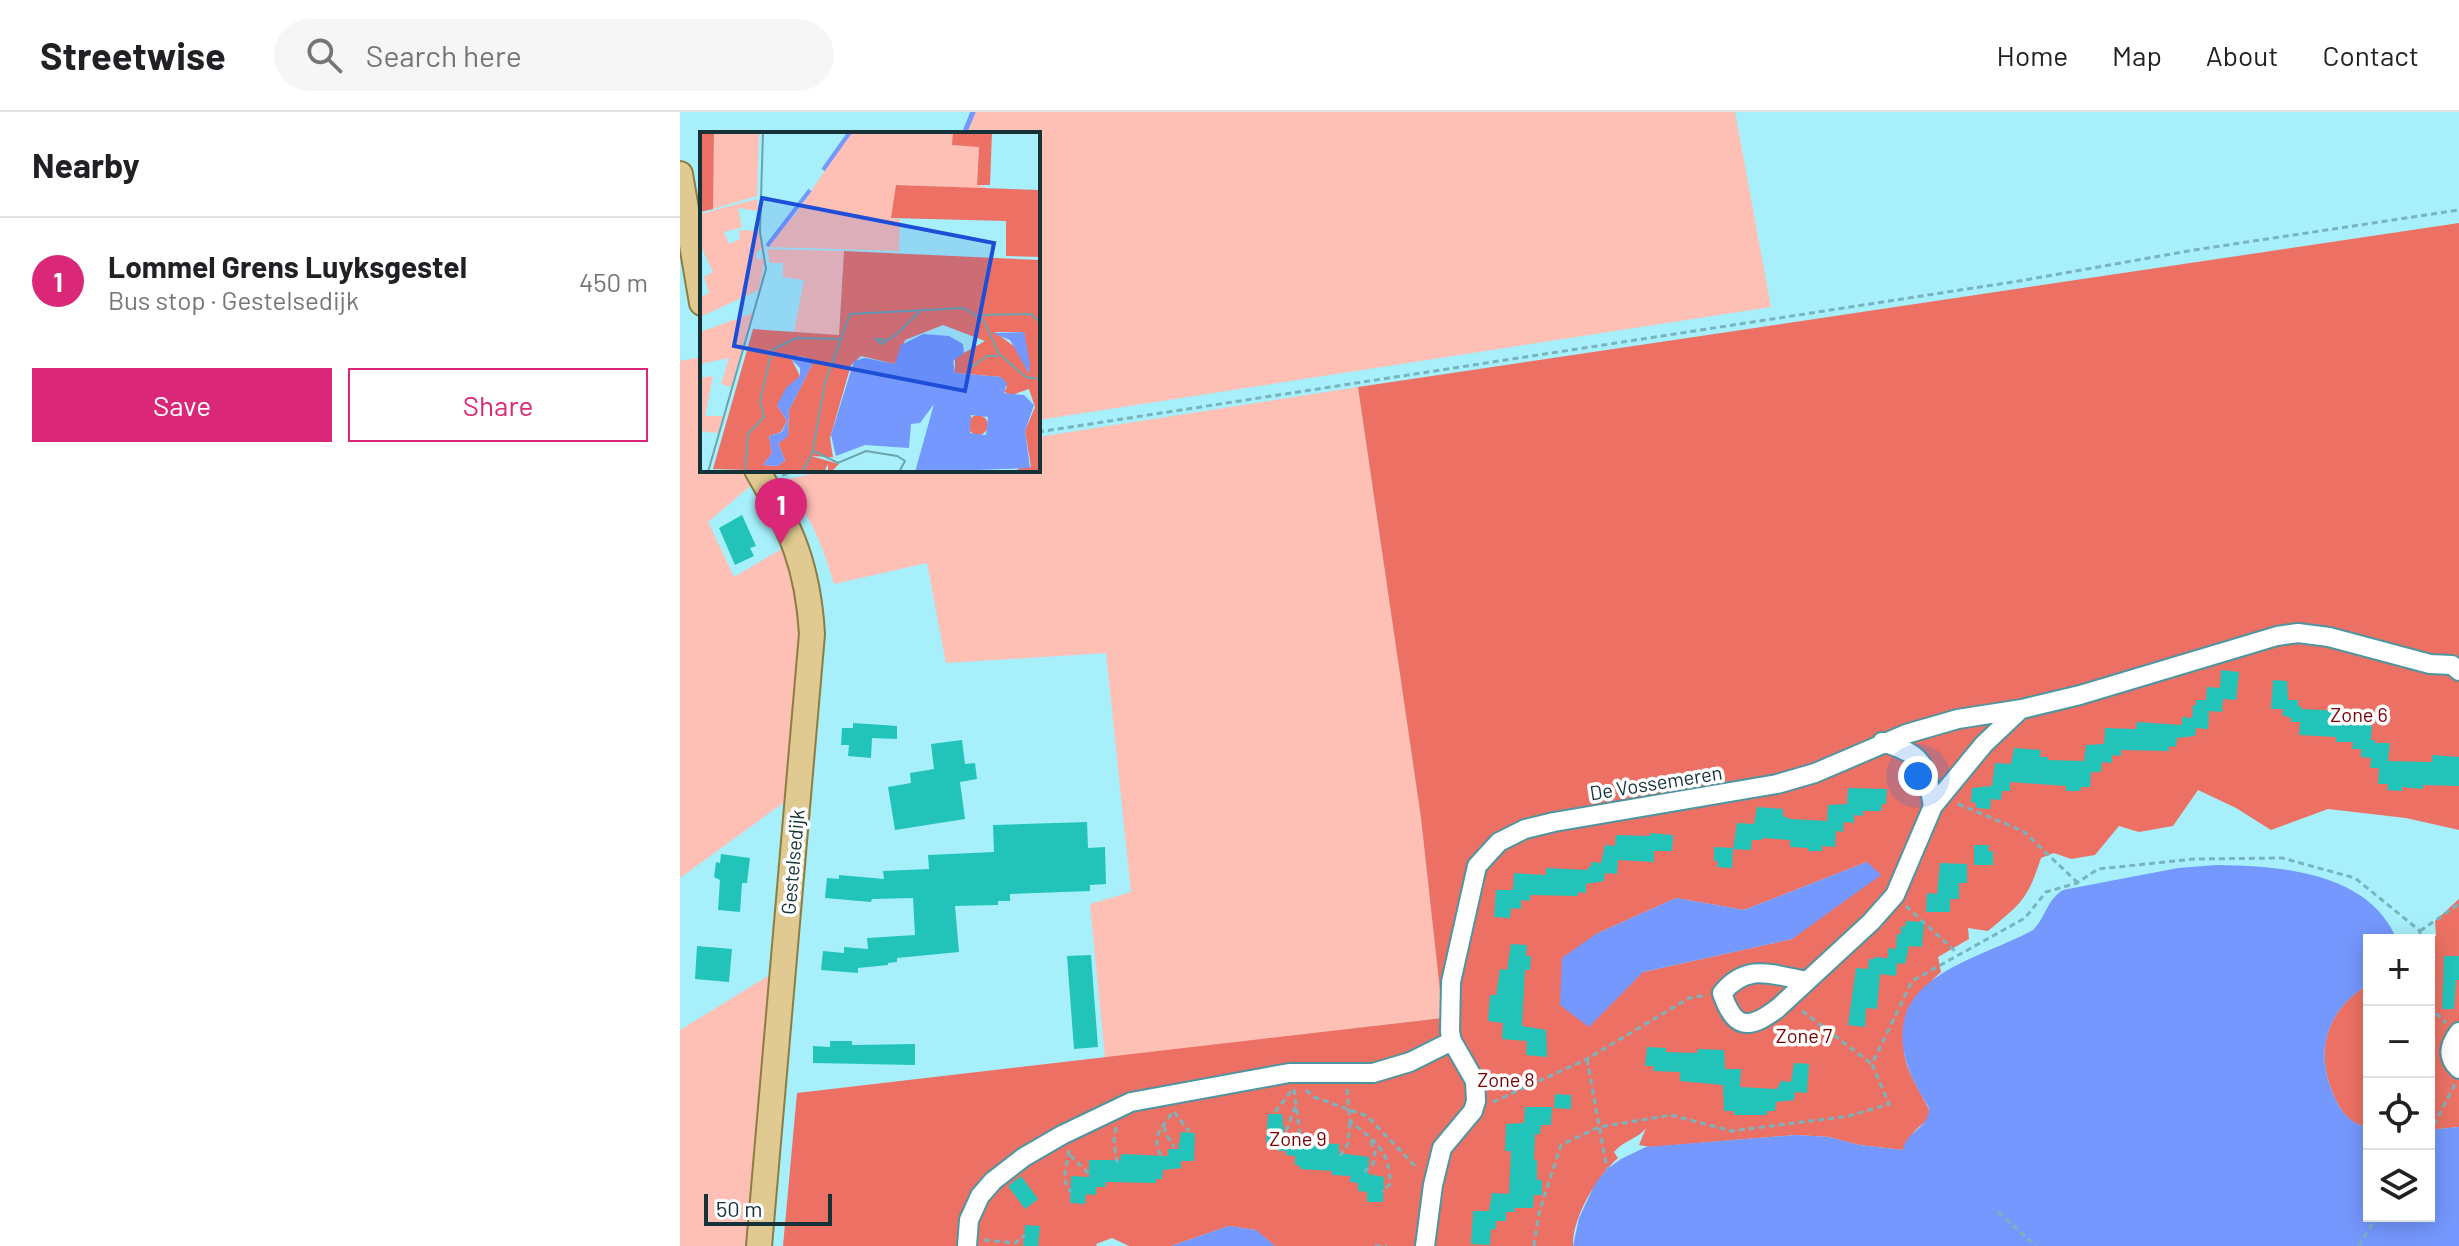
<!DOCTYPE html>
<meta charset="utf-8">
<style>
body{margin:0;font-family:Barlow,sans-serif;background:#f6f6f6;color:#202124}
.controls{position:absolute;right:24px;bottom:24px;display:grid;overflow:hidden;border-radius:0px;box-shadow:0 4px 20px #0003}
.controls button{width:72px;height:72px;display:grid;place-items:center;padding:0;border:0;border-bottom:2px solid #e0e0e0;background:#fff;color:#202124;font:40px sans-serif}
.scale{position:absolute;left:24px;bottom:20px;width:128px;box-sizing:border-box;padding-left:8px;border:4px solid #143237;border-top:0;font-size:22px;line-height:28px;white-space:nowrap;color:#143237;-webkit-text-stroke:6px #fff;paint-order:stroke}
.you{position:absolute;left:1238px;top:664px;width:28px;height:28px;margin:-20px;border:6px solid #fff;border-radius:50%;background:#1a73e8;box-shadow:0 0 0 12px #1a73e833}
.badge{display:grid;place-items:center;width:52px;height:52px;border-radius:50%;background:#db2777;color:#fff;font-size:26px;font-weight:700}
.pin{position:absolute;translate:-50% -66px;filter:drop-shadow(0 2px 4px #0008)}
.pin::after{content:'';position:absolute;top:42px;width:28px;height:24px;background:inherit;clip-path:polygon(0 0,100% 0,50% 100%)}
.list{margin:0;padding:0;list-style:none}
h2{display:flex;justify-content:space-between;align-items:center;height:104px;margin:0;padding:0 32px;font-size:34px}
h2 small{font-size:26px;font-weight:400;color:#757577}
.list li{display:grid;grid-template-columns:52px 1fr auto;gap:24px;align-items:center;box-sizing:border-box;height:128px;padding:0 32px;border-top:2px solid #e0e0e0}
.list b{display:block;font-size:30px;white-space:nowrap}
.list p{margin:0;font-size:26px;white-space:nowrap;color:#757577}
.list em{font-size:26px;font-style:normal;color:#757577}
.actions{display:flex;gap:16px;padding:24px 32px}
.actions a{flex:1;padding:18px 0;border:2px solid #db2777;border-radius:0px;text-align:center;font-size:28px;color:#db2777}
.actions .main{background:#db2777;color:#fff}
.icon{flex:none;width:44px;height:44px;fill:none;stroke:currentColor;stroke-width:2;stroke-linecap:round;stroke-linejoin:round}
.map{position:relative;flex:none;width:1779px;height:1134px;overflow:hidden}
header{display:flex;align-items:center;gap:48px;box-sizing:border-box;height:112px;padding:0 40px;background:#fff;border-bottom:2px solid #e0e0e0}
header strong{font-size:38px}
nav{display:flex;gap:44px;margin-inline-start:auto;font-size:28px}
.search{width:560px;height:72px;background:#f6f6f6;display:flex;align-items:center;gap:20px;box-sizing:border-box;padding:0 28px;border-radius:44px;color:#757577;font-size:30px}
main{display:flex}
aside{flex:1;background:#fff}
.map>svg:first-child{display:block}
.green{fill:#febfb5}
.forest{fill:#ec7164;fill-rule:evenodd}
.water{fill:#7598fe}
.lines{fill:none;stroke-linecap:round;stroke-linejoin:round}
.stream{stroke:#7598fe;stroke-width:5}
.building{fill:#22c4ba}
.minor-casing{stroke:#4e95a0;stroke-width:22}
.major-casing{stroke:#8b7e43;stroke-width:28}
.path{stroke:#78b4bd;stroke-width:3;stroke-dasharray:6 4;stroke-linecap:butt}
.minor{stroke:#fff;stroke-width:18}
.major{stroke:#e0ca92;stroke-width:24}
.labels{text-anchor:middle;stroke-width:7;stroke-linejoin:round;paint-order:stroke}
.park-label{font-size:20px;fill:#790104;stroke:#fff}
.street-label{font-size:20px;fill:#143237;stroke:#fff}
.inset-river{fill:none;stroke:#7598fe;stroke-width:4}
.inset-road{fill:none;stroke:#6ca4ad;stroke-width:2}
.view{fill:#1d4ed8;fill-opacity:0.15;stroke:#1d4ed8;stroke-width:4}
.inset-edge{fill:none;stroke:#143237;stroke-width:4}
</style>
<header>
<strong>Streetwise</strong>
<div class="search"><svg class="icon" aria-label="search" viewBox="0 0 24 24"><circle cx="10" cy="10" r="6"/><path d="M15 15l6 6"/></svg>Search here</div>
<nav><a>Home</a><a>Map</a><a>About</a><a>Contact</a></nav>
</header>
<main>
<aside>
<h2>Nearby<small></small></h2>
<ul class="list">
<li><span class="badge">1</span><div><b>Lommel Grens Luyksgestel</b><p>Bus stop · Gestelsedijk</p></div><em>450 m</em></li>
</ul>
<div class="actions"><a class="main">Save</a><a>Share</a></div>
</aside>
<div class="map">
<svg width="1779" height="1134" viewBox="0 0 1779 1134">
<rect width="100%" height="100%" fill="#a7f0fb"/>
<path class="green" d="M 295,0 L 1055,0 L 1091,195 L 358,308 L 358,22 L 287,22 Z
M 22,245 L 22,358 L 68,358 L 75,370 L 28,410 L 54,465 L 105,435 L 118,475 L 122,520 L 110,686 L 0,766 L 0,249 Z
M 678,275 L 741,706 L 763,906 L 425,946 L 410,792 L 451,780 L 426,541 L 266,551 L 247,451 L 154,472 C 141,427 130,406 104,368 L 148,358 L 358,358 L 358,325 Z
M 93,861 L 70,1134 L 0,1134 L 0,918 Z"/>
<path class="forest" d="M 1779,111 L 1779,718 L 1726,706 L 1648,697 L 1591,718 L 1556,696 L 1518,678 L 1493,714 L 1459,720 L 1439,714 L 1415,743 L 1391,747 L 1374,741 L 1361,746 C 1347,789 1341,791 1308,819 L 1288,816 L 1289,827 L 1258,845 L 1261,860 C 1246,873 1240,883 1232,901 C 1213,942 1230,960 1249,997 C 1249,1011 1243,1010 1234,1020 C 1230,1025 1227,1033 1223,1038 L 1179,1033 L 1149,1025 L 1116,1023 L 970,1035 L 959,1033 L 966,1016 C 958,1027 944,1028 934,1040 L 938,1046 C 917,1064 892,1106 893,1134 L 595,1134 L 575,1118 L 549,1114 L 491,1134 L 449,1134 L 432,1126 L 416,1132 L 417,1134 L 103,1134 L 117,981 L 763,906 L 741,706 L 678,275 ZM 1187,750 L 1112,827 L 963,860 L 916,822 L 996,786 L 1064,798 Z
M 1779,787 L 1779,1015 L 1749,1018 L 1749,828 L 1735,828 L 1756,824 L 1755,809 Z
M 1689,872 L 1689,1016 C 1670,1011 1662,1002 1654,984 C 1634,939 1646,898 1689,872 Z"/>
<path class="water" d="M 1187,750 L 1201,763 L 1112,827 L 963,860 L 909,915 L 880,893 L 882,846 L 916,822 L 996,786 L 1064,798 Z
M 1537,753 C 1599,754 1689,759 1717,828 L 1689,828 L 1689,872 C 1646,898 1634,939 1654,984 C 1662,1002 1670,1011 1689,1016 L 1689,1104 L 1749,1104 L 1749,1018 L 1779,1015 L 1779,1134 L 893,1134 L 899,1106 L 915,1072 L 927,1057 L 941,1047 L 966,1035 L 1116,1023 L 1149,1025 L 1179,1033 L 1223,1038 C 1226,1019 1249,1017 1249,996 C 1241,982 1232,968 1227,952 C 1200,864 1297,849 1353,818 C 1366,805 1366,789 1383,778 L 1498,756 Z
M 549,1114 L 576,1118 L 595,1134 L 491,1134 Z"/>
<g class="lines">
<path class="stream" d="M 284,22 L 293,0"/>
</g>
<path class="building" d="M 62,403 L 76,434 L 70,436 L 74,444 L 55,453 L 39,416 Z
M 1541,558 L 1559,560 L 1556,588 L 1543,587 L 1542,600 L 1529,599 L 1528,617 L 1516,616 L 1515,624 L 1497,626 L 1496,635 L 1489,634 L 1489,639 L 1441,638 L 1441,644 L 1432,643 L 1432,651 L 1422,650 L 1421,660 L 1411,660 L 1410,675 L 1401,675 L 1400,679 L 1386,679 L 1386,674 L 1330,670 L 1330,679 L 1322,679 L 1321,688 L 1311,687 L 1310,697 L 1296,696 L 1296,691 L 1291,690 L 1292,676 L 1312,674 L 1315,651 L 1331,652 L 1334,636 L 1361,638 L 1360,645 L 1368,645 L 1368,648 L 1404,649 L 1406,633 L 1424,632 L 1425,616 L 1456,617 L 1457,610 L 1502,613 L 1502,605 L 1512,606 L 1513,593 L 1516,593 L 1516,588 L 1526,588 L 1527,575 L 1540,576 Z
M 1593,568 L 1607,569 L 1608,588 L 1618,588 L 1618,594 L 1621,594 L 1621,597 L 1662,599 L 1662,608 L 1692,611 L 1691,628 L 1695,628 L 1695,631 L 1710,631 L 1708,649 L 1752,650 L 1752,643 L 1779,645 L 1779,674 L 1743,673 L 1743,677 L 1722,675 L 1722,679 L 1707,678 L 1708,672 L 1698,672 L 1699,656 L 1690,656 L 1691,646 L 1681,645 L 1681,637 L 1672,637 L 1673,630 L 1656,630 L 1656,625 L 1619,623 L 1620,610 L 1611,610 L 1611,606 L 1602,603 L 1603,597 L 1591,597 Z
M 173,611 L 217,614 L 217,627 L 192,626 L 191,646 L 168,644 L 169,633 L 161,633 L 162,616 L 173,616 Z
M 282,628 L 285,652 L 295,651 L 297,667 L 280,670 L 285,707 L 215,718 L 208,675 L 231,671 L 230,661 L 254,657 L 251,632 Z
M 1168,676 L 1207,677 L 1206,692 L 1202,692 L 1201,699 L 1183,699 L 1183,704 L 1174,703 L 1174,711 L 1164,710 L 1163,720 L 1156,719 L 1155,735 L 1142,734 L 1142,739 L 1128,739 L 1128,736 L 1110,735 L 1110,728 L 1082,726 L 1082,728 L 1072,728 L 1071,738 L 1053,737 L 1057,711 L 1074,712 L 1077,695 L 1103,697 L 1103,704 L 1110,707 L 1147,709 L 1148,693 L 1167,692 Z
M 407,710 L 408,736 L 425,735 L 426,772 L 410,773 L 410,779 L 330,782 L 330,789 L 318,789 L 318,793 L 275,794 L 279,840 L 217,846 L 217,850 L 208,851 L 208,853 L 178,856 L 178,861 L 141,858 L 143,839 L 164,841 L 164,835 L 188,837 L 187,826 L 235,823 L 233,786 L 192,787 L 191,790 L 145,786 L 147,766 L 159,767 L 159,763 L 204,767 L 203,759 L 249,757 L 248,743 L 314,740 L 313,713 Z
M 970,721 L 993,723 L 992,739 L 974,739 L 974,750 L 938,748 L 937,762 L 925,761 L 924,769 L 906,772 L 906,781 L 898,780 L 898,784 L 850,783 L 850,789 L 841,788 L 841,797 L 831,796 L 830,806 L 814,805 L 816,778 L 833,778 L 834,761 L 866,763 L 866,756 L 908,758 L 908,755 L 911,755 L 911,750 L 921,751 L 925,733 L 935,734 L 936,723 L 970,724 Z
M 1294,733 L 1309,733 L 1308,739 L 1313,739 L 1313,753 L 1294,753 Z
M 1034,735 L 1053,736 L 1052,756 L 1037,755 L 1038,749 L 1034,749 Z
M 41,742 L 70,746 L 67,771 L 62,771 L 60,800 L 38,798 L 40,768 L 34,765 L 36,750 L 40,751 Z
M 1260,751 L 1287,752 L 1287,771 L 1279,771 L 1279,787 L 1270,787 L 1270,800 L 1246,800 L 1247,781 L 1257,782 Z
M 1226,809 L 1244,810 L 1242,835 L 1229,834 L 1225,852 L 1217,851 L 1216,864 L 1200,862 L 1197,897 L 1186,896 L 1185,915 L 1168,913 L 1176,856 L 1188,857 L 1189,847 L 1194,847 L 1194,845 L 1208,846 L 1208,836 L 1216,837 L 1217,822 L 1221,822 L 1221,814 L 1225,815 Z
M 831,832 L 847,833 L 846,844 L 851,844 L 850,858 L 845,858 L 842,914 L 866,918 L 867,945 L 846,943 L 847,929 L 822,927 L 823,911 L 808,909 L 810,883 L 816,883 L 820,857 L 827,858 Z
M 17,834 L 52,837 L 49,870 L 15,867 Z
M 411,843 L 418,935 L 394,937 L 387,844 Z
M 1764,844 L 1779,844 L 1779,868 L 1776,868 L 1774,897 L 1762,897 Z
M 150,929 L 172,929 L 172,933 L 235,932 L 235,953 L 133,951 L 133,934 L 150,935 Z
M 967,935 L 986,936 L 986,940 L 1017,941 L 1018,937 L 1044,938 L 1045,957 L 1061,957 L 1060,975 L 1097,977 L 1101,969 L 1111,970 L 1114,951 L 1129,952 L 1127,981 L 1115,980 L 1114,988 L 1096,990 L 1095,999 L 1087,999 L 1087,1003 L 1054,1003 L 1054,999 L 1044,999 L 1043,973 L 1000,969 L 1000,960 L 973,959 L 974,954 L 965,954 Z
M 875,982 L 891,983 L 891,997 L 874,996 Z
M 845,995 L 872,995 L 871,1013 L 861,1013 L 860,1022 L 855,1022 L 854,1048 L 857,1048 L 857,1068 L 862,1068 L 862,1083 L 854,1083 L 853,1096 L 835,1096 L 834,1100 L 826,1100 L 826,1109 L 816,1109 L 816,1117 L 811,1117 L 810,1133 L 791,1132 L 793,1099 L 809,1099 L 812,1081 L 829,1082 L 831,1039 L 825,1039 L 826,1012 L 844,1011 Z
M 588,1002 L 602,1002 L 604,1021 L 613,1022 L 613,1030 L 659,1032 L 659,1041 L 689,1045 L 688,1062 L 704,1065 L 703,1090 L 687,1090 L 687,1080 L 678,1079 L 678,1071 L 670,1070 L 670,1064 L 652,1063 L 652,1059 L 620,1057 L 620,1054 L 615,1053 L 615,1044 L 606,1043 L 606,1039 L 598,1039 L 598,1031 L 586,1031 Z
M 501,1020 L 515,1021 L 514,1049 L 501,1049 L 501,1056 L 483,1058 L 482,1067 L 476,1067 L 476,1071 L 426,1070 L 425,1075 L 416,1075 L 416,1083 L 406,1082 L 405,1092 L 390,1091 L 391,1064 L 409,1065 L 409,1048 L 440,1048 L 441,1042 L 488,1044 L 488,1037 L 498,1037 Z
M 341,1064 L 358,1087 L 345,1097 L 328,1074 Z
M 345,1113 L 360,1114 L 358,1134 L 343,1134 Z"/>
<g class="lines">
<g class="minor-casing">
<path id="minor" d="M 1202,630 C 1246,643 1245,652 1253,694
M 1127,869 C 1092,863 1068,850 1042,881 C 1054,917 1068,919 1098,896 L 1191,810 L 1215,783 L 1253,694 L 1304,632 L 1340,598
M 1779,920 C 1769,933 1766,945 1779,957
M 287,1134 L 289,1108 L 300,1084 L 313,1069 L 344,1045 L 382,1023 L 451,990 L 609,961 L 693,961 L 730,950 L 772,929
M 745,1134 L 753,1073 L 762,1036 L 793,999 L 796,989 L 795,969 L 772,929 L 770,920 L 771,870 L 797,754 L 819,730 L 845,717 L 874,710 L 1097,672 L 1135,661 L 1226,622 L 1278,607 L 1342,597 L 1400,583 L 1597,524 L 1618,521 L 1649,525 L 1750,552 L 1772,553 L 1779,559"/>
</g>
<g class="major-casing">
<path id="major" d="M 0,62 L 22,191
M 77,358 C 111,416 128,454 132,522 L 79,1134"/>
</g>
<path class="path" d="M 358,320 L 1339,169 L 1514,138 L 1779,98
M 102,363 L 121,358
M 1278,692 L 1343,719 L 1397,770
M 1226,794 L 1277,841
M 1740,819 L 1779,792
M 1749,894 L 1766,911
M 1122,899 L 1192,952
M 907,947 L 927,1057
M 614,977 L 620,1024 L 618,1029
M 667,977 L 670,1009 C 695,1030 710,1037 710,1072 L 702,1080
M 626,978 L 634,985 L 687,1004 L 738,1057
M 813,990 L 907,947 L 1009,886 L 1027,883
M 494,1000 L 509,1019
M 595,1000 L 612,978
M 484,1014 L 486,1022 L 494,1035
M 436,1015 L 434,1030 L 437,1051
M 606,1019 L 616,993
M 1749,1022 L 1775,972
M 389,1038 C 388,1053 379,1068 391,1080
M 390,1043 L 410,1063
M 481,1043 C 470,1026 483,1014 492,1001
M 660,1044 L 668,1032 L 670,1011
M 684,1060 L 694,1051 L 695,1039 L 689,1026
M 1318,1100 L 1356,1134
M 304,1128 L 335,1131 L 345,1123
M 695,1134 L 707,1134
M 854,1134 L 859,1101 L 881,1033 L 919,1015 L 991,1003 L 1052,1019 L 1169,1004 L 1209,992 L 1192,952 L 1232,869 L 1345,806 L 1366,780 L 1397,771 L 1418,757 L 1514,747 L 1602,746 L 1675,766 L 1740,819 L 1740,828
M 1679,1134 L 1697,1104"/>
<use href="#minor" class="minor"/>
<use href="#major" class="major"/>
</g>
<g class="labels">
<g class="park-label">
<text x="1679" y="610">Zone 6</text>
<text x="1124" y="931">Zone 7</text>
<text x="826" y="975">Zone 8</text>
<text x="618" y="1034">Zone 9</text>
</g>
<g class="street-label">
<text transform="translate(976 671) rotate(-9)" y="7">De Vossemeren</text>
<text transform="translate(113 750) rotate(-85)" y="7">Gestelsedijk</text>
</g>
</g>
<g transform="translate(20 20)">
<rect width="340" height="340" fill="#a7f0fb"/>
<path d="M 14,0 L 59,0 L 57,64 L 13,77 ZM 151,0 L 253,0 L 253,13 L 279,14 L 277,52 L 290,57 L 196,53 L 192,87 L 200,87 L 199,119 L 66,115 L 97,80 ZM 57,67 L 59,79 L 38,76 L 42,95 L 24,100 L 29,112 L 40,107 L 39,98 L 59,99 L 63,116 L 56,121 L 58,128 L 65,125 L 59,158 L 0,185 L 0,166 L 9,161 L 4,145 L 13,140 L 0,112 L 0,82 ZM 67,117 L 144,119 L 139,203 L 94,200 L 104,148 L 83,145 L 83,131 L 70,131 ZM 53,181 L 31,255 L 21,252 L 29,226 L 0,232 L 0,200 ZM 13,244 L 5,284 L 23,284 L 18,301 L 0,299 L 0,246 Z" fill="#febfb5"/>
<path d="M 0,0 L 14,0 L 13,77 L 0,80 ZM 253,0 L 292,0 L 290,53 L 277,53 L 279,15 L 252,13 ZM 196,53 L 340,58 L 340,125 L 306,124 L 306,89 L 191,86 ZM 144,119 L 340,128 L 340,340 L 315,340 L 322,333 L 331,335 L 325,299 L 335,275 L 329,257 L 312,263 L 304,260 L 307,255 L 301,245 L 255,241 L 255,226 L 285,209 L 243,193 L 205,208 L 195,232 L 161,224 L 151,233 L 130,306 L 133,325 L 146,326 L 111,324 L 139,332 L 133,338 L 142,340 L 128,340 L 128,332 L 124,340 L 13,337 L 53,197 L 139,203 ZM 295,200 L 324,200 L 328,241 L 319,218 ZM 90,224 L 105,225 L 112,233 L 89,278 L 88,303 L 78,312 L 85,328 L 78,334 L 63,333 L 72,321 L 69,304 L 81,300 L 87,289 L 77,273 L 100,244 ZM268 293a10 10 0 1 1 20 0a10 10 0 1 1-20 0Z" fill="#ec7164" fill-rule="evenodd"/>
<path d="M 324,200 L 330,232 L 329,242 L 310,208 L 292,201 ZM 223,202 L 249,204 L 263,212 L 264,221 L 253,229 L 255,241 L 301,245 L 307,251 L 304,261 L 324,263 L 334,273 L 325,299 L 330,336 L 215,340 L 234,272 L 220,291 L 211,292 L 209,316 L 165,313 L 136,324 L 131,303 L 154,229 L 165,226 L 195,232 L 201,213 ZM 271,283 L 288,285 L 286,303 L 270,301 ZM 88,224 L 109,226 L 112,233 L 89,278 L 88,304 L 78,312 L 85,328 L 78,334 L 63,333 L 72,321 L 69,304 L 82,300 L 87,289 L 77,273 L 86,256 L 100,244 L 100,236 Z" fill="#7598fe" fill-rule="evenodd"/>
<path class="inset-river" d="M 123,38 L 150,0M 67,114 L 110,58"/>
<path class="inset-road" d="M 279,183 L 331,182 L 340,190M 187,208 L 176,207 L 181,212 L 183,211 L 197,202 L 220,179M 270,236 L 287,224 L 298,224M 114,319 L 138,331 L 166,319 L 197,324 L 205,329 L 199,340M 8,340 L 66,137 L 60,100 L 63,0M 45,340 L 48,302 L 64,285 L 60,269 L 72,218 L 96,206 L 139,207M 102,340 L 112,322 L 125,251 L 150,182 L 264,176 L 283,188 L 299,222 L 326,245 L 340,247"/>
<path class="view" d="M 62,66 L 294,111 L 265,259 L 34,214 Z"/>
<rect width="340" height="340" class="inset-edge"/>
</g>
</svg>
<div class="controls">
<button>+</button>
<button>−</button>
<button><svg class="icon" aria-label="locate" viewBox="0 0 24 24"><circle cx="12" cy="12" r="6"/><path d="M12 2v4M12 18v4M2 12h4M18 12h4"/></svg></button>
<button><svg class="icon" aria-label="layers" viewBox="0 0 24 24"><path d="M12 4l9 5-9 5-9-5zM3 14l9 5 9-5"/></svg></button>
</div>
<div class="scale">50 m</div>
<div class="you"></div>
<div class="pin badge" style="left:101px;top:432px">1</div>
</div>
</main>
